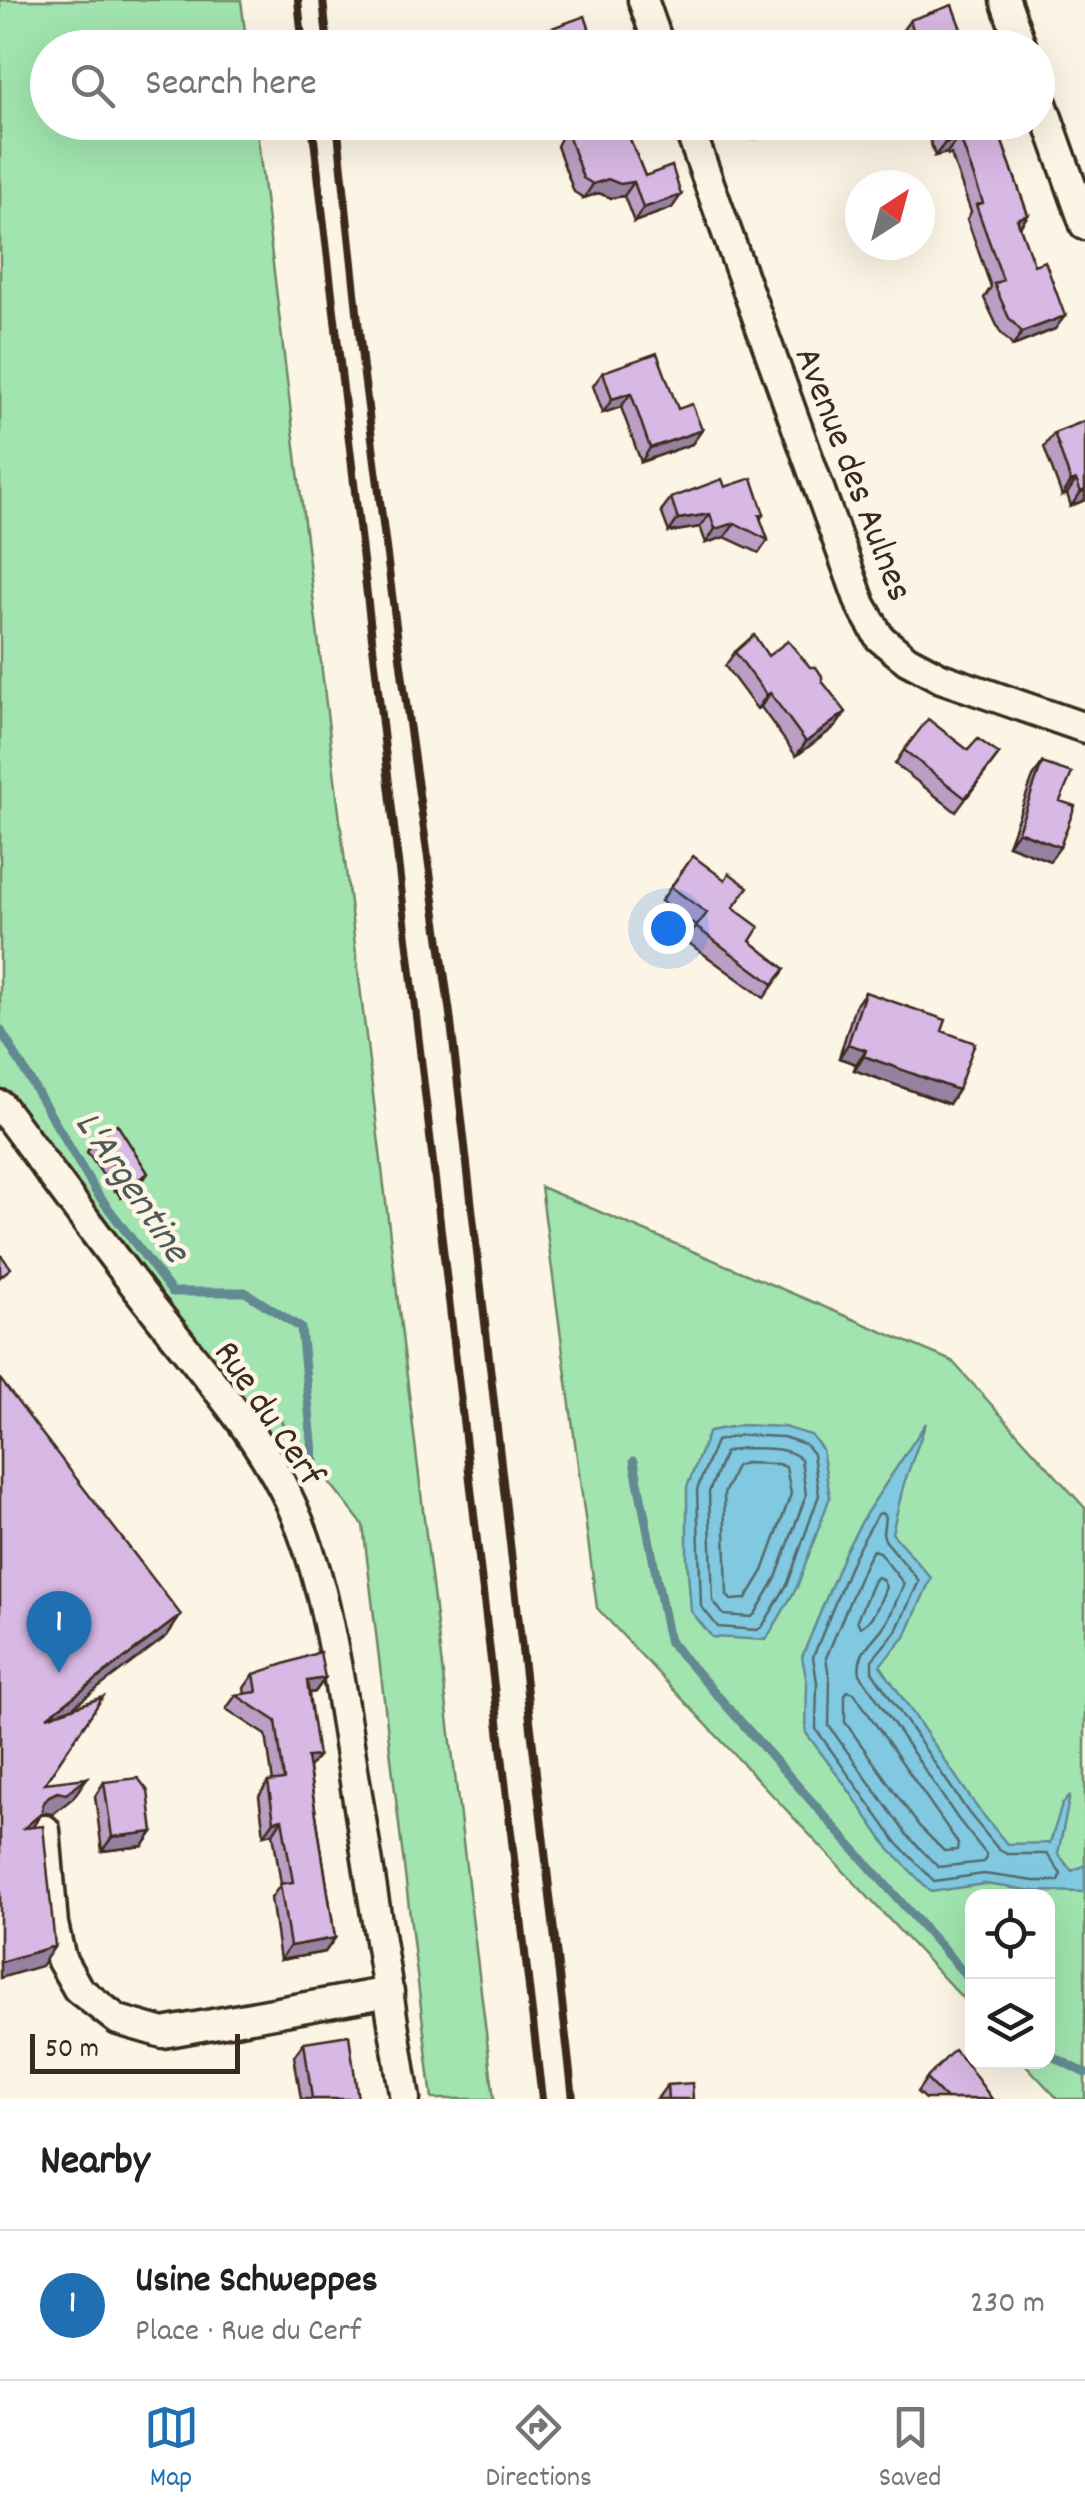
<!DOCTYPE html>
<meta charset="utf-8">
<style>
body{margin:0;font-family:Dekko,sans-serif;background:#f6f6f6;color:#202124}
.controls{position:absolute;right:30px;bottom:30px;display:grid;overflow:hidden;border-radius:20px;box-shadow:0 10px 40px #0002}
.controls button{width:90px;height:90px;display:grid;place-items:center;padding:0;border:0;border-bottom:2px solid #e0e0e0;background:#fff;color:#202124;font:50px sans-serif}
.compass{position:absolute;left:845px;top:170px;width:90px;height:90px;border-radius:50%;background:#fff;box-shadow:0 10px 40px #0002;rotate:36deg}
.scale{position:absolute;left:30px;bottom:25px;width:210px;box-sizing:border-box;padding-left:10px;border:5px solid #3b2a1e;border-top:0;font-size:28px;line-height:35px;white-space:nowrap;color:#3b2a1e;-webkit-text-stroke:8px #fcf5e5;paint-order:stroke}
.you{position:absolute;left:668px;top:928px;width:35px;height:35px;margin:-25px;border:8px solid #fff;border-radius:50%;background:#1a73e8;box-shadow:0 0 0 15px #1a73e833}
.badge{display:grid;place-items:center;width:65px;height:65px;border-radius:50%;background:#1f6fb2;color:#fff;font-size:32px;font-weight:700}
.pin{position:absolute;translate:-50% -82px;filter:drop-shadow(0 2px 5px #0008)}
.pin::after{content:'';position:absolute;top:52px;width:35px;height:30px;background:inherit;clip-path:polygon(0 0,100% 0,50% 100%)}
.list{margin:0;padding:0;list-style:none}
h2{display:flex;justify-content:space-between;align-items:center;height:130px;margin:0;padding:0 40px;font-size:42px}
h2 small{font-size:32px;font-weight:400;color:#757577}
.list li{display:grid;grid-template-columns:65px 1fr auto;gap:30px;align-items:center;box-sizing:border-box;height:150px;padding:0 40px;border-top:2px solid #e0e0e0}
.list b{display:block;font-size:38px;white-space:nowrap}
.list p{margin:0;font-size:32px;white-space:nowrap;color:#757577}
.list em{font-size:32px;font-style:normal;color:#757577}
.icon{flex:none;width:55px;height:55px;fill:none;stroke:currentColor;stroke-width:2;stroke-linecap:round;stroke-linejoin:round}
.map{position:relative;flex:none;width:1085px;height:2099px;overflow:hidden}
.search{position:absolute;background:#fff;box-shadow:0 10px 40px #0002;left:30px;right:30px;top:30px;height:110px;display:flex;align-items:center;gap:25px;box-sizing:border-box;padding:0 35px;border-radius:55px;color:#757577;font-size:38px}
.sheet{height:280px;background:#fff}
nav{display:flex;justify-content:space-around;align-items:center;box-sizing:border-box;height:140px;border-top:2px solid #e0e0e0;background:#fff;font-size:28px;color:#757577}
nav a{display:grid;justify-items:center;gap:5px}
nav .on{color:#1f6fb2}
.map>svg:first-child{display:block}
.green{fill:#a1e4af;stroke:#6e8766;stroke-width:2.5}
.water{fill:#80c9e0;stroke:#648992;stroke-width:2.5}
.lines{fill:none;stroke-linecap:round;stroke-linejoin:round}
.shore{stroke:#576a6c;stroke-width:2.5}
.stream{stroke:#648992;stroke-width:9}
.street-casing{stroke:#3b2a1e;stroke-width:35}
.street{stroke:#fcf5e5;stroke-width:28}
.rail{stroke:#3b2a1e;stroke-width:8}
.wall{fill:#ba9ec4;stroke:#3b2a1e;stroke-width:2.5}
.shaded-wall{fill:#9781a0;stroke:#3b2a1e;stroke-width:2.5}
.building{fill:#d8b8e4;stroke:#3b2a1e;stroke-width:2.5}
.labels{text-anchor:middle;stroke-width:9;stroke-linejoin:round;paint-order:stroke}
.street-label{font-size:38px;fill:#3b2a1e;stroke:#fcf5e5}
.water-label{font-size:40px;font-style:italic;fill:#505a58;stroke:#fcf5e5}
</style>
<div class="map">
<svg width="1085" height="2099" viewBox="0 0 1085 2099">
<rect width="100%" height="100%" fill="#fcf5e5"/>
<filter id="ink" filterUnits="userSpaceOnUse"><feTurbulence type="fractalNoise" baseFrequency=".01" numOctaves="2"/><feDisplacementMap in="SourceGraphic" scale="20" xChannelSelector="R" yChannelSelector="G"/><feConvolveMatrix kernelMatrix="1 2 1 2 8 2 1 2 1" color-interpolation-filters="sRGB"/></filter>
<g filter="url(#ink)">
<path class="green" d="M 0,0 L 241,0 L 247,47 L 48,48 L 48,122 L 256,123 L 494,2099 L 432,2099 L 363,1525 L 282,1422 L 280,1460 L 0,1090 Z
M 541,1187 L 952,1361 L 1085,1508 L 1085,2099 L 1058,2099 L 1023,2062 L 1048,2062 L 1048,1896 L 972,1896 L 972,2008 L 597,1608 Z"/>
<path class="water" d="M 926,1423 L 904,1483 L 892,1533 L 931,1578 L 905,1637 L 880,1665 L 976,1806 L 1007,1844 L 1050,1843 L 1062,1805 L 1070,1795 L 1058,1854 L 1072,1871 L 1085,1865 L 1085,1892 L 1034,1891 L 984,1884 L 931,1892 L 890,1850 L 843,1782 L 806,1733 L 807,1683 L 802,1657 L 845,1552 L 867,1512 Z
M 742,1425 L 784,1427 L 811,1435 L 822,1449 L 830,1497 L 797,1587 L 766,1640 L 712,1637 L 691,1611 L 687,1558 L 687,1487 L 709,1431 Z"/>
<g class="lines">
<path class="shore" d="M 742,1435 L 783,1437 L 805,1444 L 813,1454 L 819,1495 L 788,1583 L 762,1627 L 757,1630 L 718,1627 L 701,1606 L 697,1490 L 716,1441 Z
M 743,1448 C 763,1449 786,1446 801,1459 L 806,1495 L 776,1578 L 755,1614 L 751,1617 L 724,1615 L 713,1601 L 709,1492 L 725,1452 Z
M 745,1463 L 778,1464 L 786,1467 L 791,1494 L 763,1571 L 746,1599 L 731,1600 L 727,1595 L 724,1494 L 736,1466 Z
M 878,1514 L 882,1513 L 885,1517 L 883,1533 L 885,1540 L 919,1581 L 896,1631 L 872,1660 L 872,1671 L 968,1812 L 999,1850 L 1007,1854 L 1047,1854 L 1061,1874 L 1059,1881 L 1034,1881 L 984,1874 L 934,1881 L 897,1843 L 816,1729 L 817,1682 L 813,1657 L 854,1556 Z
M 873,1550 L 879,1552 L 904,1584 C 898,1596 893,1611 886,1623 C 875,1641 856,1650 860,1674 L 958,1819 L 986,1854 L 987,1858 L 984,1862 L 938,1867 L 907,1835 L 829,1726 L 830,1682 L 826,1658 L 866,1562 Z
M 877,1577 L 882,1579 L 886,1587 C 880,1601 874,1621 860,1627 L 857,1620 L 874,1580 Z
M 847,1691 L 854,1693 L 958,1843 L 957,1850 L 944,1851 L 919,1826 L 845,1722 L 845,1695 Z"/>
<path class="stream" d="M 0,1029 L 96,1192 L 172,1292 L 245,1292 L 301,1328 L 314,1463
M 634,1461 L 669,1641 L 972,1982
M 1048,2054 L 1085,2073"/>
<g class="street-casing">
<path id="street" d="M 643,0 L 660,48
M 1005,0 L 1022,48
M 1038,92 L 1085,225
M 687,122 L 861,605 L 880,638 L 907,660 L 941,678 L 1085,728
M 0,1105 C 52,1174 102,1244 156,1312 C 203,1372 259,1434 291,1504 C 317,1561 328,1619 339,1680 L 405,2099
M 45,1830 L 53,1924 L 61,1959 L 78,1989 L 118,2020 L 163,2033 L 389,1992"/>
</g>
<use href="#street" class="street"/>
<path class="rail" d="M 298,0 L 303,48
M 323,0 L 328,48
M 312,122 L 542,2099
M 337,122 L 363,368 L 404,688 L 450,1014 L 573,2099"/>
</g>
<path class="wall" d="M 910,20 L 968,48 L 905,48 L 900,34 Z
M 535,34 L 596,48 L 525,48 Z
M 557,122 L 623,122 L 645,176 L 672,208 L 634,222 L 624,196 L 611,198 L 599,193 L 584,198 L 574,192 L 557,146 L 562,136 Z
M 750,122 L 800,122 L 756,138 Z
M 924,122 L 995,122 L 1028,215 L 1020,227 L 1055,329 L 1013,346 L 1000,332 L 984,298 L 991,287 L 967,219 L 971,212 L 951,154 L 948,155 L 947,153 L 935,156 Z
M 603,372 L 678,409 L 702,430 L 692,444 L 641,462 L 621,407 L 603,413 L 593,386 Z
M 1085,421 L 1085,500 L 1071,506 L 1067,494 L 1062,496 L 1044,447 L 1054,433 Z
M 725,487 L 764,514 L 760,519 L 768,540 L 759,553 L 725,537 L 706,543 L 700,527 L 669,532 L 661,511 L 671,498 Z
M 735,652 L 768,656 L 822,681 L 836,726 L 796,756 L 761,707 L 757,709 L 725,666 Z
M 904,750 L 968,750 L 999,754 L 956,812 L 895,764 Z
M 1042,763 L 1050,861 L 1008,845 L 1033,777 Z
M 693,856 L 733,908 L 750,941 L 785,969 L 764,998 L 686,941 L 697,926 L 661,901 Z
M 865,992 L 942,1031 L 958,1090 L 949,1104 L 854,1070 L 856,1064 L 839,1058 L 855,1006 Z
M 96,1138 L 139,1186 L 121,1198 L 116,1190 L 114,1191 L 87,1152 Z
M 254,1674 L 325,1678 L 315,1692 L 309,1693 L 309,1769 L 335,1938 L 325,1952 L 280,1960 L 271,1898 L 281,1884 L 273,1833 L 264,1835 L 259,1796 L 268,1782 L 273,1782 L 266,1735 L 226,1709 L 236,1695 L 245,1694 L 244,1688 Z
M 104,1782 L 153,1832 L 143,1846 L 102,1851 L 95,1796 Z
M 304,2042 L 358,2099 L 301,2099 L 294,2056 Z
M 926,2079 L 992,2099 L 925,2099 L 917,2092 Z
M 667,2085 L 693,2099 L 657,2099 Z"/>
<path class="shaded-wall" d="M 771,122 L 800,122 L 756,138 L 766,124 Z
M 957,139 L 947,153 L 935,156 L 945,143 Z
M 608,179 L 634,182 L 624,196 L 611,198 L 599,193 L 584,198 L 593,184 Z
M 681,195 L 672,208 L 634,222 L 643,208 Z
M 1028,215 L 1018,229 L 1017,219 Z
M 1065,316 L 1055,329 L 1013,346 L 1022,332 Z
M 631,393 L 621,407 L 603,413 L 612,399 Z
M 702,430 L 692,444 L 641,462 L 650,448 Z
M 1076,480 L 1067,494 L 1062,496 L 1071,482 Z
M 1085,490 L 1085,500 L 1071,506 L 1081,492 Z
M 710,514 L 700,527 L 669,532 L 678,519 Z
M 735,523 L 725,537 L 706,543 L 715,529 Z
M 770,693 L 761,707 L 757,709 L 767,695 Z
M 846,712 L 836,726 L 796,756 L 806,742 Z
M 1018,831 L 1060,847 L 1050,861 L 1008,845 Z
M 848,1044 L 866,1050 L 856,1064 L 839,1058 Z
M 864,1056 L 958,1090 L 949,1104 L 854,1070 Z
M 148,1173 L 139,1186 L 121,1198 L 130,1185 Z
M 181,1615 L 167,1636 L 32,1738 L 47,1717 Z
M 325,1678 L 315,1692 L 297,1695 L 307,1681 Z
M 318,1756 L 308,1769 L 307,1757 Z
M 87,1778 L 73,1798 L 53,1814 L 43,1813 L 34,1816 L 49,1796 Z
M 42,1813 L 28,1834 L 24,1828 Z
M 282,1819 L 273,1833 L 264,1835 L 274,1821 Z
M 153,1832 L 143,1846 L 102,1851 L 112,1837 Z
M 335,1938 L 325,1952 L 280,1960 L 290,1946 Z
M 55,1946 L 41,1966 L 0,1978 L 0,1962 Z"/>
<path class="building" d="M 952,5 L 968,48 L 919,48 L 910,20 Z
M 585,16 L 596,48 L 539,48 L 535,34 Z
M 572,122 L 623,122 L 645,176 L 672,166 L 681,195 L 643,208 L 634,182 L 620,184 L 608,179 L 593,184 L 583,178 L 567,132 Z
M 938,122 L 995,122 L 1028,215 L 1017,219 L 1034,265 L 1045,261 L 1065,316 L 1022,332 L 1009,318 L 994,284 L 1003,280 L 976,205 L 983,203 L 961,140 L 958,142 L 957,139 L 945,143 Z
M 657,353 L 678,409 L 692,404 L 702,430 L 650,448 L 631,393 L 612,399 L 603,372 Z
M 1085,421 L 1085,490 L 1081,492 L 1076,480 L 1071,482 L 1054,433 Z
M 752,478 L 764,514 L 759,515 L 768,540 L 735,523 L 715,529 L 710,514 L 678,519 L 671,498 L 722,479 L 725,487 Z
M 754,635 L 768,656 L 788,641 L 810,667 L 816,667 L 822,676 L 822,681 L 846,712 L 806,742 L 770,693 L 767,695 L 735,652 Z
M 928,719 L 968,750 L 978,739 L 999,754 L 965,798 L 904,750 Z
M 1042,763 L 1072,773 L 1060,801 L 1075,806 L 1060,847 L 1018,831 Z
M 693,856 L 725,880 L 729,873 L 748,887 L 733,908 L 759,927 L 750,941 L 785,969 L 773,984 L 696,927 L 707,913 L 671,887 Z
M 865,992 L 946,1020 L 942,1031 L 975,1043 L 958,1090 L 864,1056 L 866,1050 L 848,1044 Z
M 117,1124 L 148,1173 L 130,1185 L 125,1177 L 123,1178 L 96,1138 Z
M 0,1254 L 11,1268 L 0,1277 Z
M 0,1379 L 181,1615 L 47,1717 L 103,1697 L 45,1783 L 87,1778 L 67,1794 L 57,1792 L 49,1796 L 43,1803 L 42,1813 L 24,1828 L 43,1826 L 55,1946 L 0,1962 Z
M 320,1652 L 325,1678 L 307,1681 L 318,1756 L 307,1757 L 335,1938 L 290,1946 L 280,1884 L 293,1882 L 282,1819 L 274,1821 L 268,1782 L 284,1780 L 276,1721 L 236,1695 L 257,1692 L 254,1674 Z
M 138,1778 L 148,1791 L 153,1832 L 112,1837 L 104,1782 Z
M 349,2035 L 358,2099 L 312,2099 L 304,2042 Z
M 954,2050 L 965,2062 L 992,2099 L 946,2099 L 926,2079 Z
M 692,2083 L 693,2099 L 668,2099 L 667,2085 Z"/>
</g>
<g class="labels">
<g class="street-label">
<text transform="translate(856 473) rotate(69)" y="13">Avenue des Aulnes</text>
<text transform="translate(271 1412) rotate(56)" y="13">Rue du Cerf</text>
</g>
<g class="water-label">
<text transform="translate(135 1185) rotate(56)" y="14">L'Argentine</text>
</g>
</g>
</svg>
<div class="controls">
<button><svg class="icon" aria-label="locate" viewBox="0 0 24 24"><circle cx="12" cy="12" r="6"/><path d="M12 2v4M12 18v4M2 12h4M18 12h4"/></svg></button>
<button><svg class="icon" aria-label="layers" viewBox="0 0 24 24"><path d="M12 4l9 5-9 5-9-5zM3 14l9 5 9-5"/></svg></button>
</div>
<svg class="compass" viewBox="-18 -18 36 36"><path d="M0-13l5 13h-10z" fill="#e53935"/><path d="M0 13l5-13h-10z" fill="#757577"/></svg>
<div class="scale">50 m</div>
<div class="you"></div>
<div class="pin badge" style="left:59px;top:1673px">1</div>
<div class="search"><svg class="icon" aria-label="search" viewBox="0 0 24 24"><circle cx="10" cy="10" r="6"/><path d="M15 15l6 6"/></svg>Search here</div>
</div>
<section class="sheet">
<h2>Nearby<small></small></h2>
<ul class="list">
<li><span class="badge">1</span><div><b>Usine Schweppes</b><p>Place · Rue du Cerf</p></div><em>230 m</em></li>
</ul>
</section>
<nav>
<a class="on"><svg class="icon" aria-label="map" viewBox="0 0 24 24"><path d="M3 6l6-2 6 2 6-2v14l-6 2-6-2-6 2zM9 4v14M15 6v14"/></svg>Map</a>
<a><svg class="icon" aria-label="directions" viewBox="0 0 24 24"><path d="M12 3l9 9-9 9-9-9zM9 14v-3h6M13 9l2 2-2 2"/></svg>Directions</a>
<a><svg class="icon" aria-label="saved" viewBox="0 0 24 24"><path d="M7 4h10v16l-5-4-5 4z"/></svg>Saved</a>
</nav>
